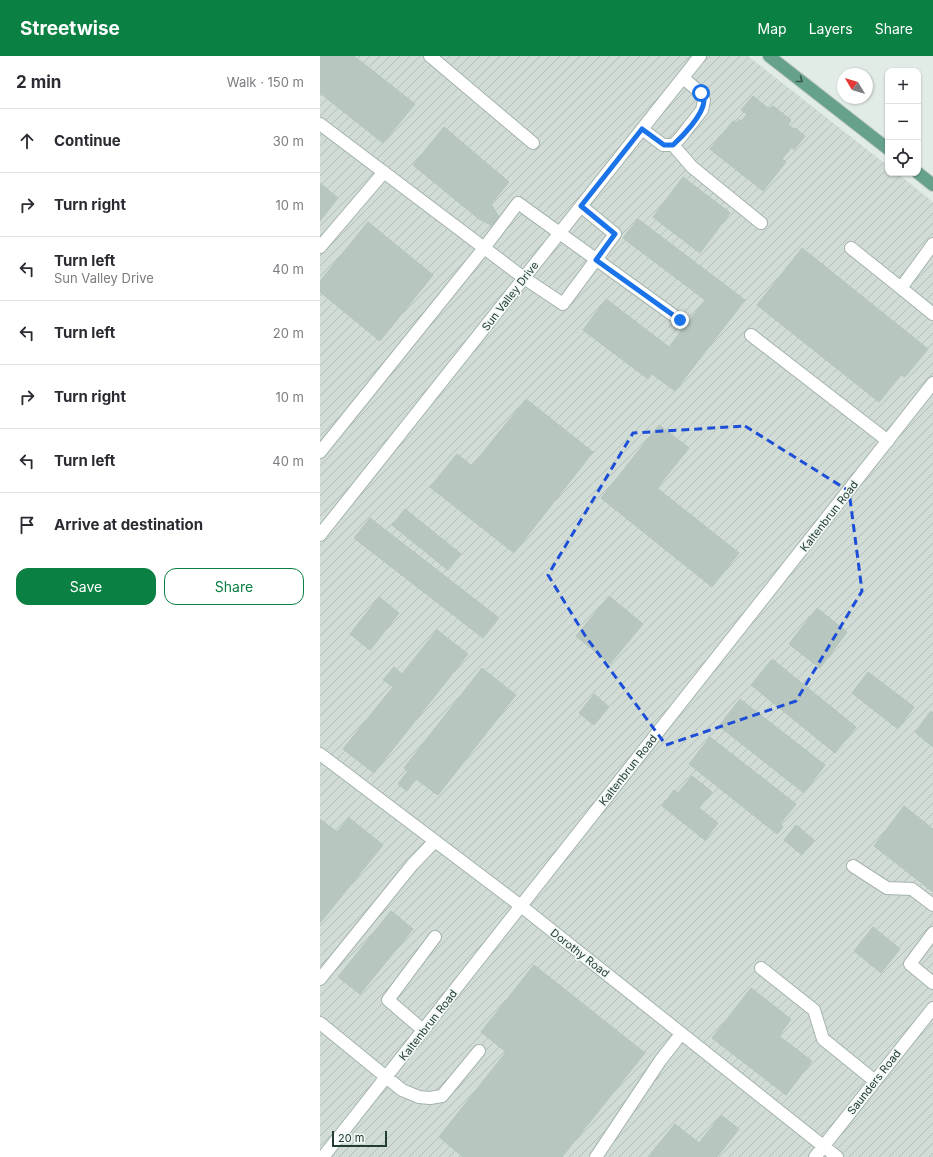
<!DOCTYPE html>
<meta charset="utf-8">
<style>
body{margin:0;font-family:Inter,sans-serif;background:#f2f2f3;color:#2b2b33}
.controls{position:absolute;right:12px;top:12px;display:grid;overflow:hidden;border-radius:8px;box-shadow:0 1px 3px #0004}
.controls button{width:36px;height:36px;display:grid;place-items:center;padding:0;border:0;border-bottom:1px solid #e1e1e2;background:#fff;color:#2b2b33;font:20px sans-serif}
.compass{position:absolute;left:517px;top:12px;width:36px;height:36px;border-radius:50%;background:#fff;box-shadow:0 1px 3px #0004;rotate:308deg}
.scale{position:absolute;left:12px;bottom:10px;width:55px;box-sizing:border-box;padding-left:4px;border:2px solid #223d32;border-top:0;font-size:11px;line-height:14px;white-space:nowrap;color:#223d32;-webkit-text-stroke:3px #f2f8f5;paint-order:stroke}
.stop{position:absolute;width:12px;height:12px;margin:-9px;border:3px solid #1a73e8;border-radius:50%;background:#fff}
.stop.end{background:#1a73e8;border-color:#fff;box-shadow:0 1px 4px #0008}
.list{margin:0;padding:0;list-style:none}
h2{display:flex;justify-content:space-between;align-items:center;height:52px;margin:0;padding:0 16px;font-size:17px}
h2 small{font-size:13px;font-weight:400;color:#7c7c81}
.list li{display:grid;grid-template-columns:26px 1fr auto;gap:12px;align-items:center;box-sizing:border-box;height:64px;padding:0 16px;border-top:1px solid #e1e1e2}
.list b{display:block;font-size:15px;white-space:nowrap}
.list p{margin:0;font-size:13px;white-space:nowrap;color:#7c7c81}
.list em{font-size:13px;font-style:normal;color:#7c7c81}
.actions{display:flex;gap:8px;padding:12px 16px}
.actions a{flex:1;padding:9px 0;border:1px solid #0b8043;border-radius:12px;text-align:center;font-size:14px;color:#0b8043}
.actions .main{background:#0b8043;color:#fff}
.icon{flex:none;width:22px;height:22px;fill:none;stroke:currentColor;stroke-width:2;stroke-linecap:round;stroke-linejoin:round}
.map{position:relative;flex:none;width:613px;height:1101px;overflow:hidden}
header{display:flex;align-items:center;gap:24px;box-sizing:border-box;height:56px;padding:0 20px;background:#0b8043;color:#fff}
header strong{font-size:19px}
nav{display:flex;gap:22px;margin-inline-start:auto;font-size:14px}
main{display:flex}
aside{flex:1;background:#fff}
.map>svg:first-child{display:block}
.industrial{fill:url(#industrial-furrows)}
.building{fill:#b7c7bf;stroke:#b4c6bc}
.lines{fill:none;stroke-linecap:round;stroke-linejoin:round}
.minor-casing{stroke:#a5b4ac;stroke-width:14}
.major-casing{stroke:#c1c9c6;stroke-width:14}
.minor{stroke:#fff;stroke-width:12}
.major{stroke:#66a18b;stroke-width:12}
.oneway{stroke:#335648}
.route{stroke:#1a73e8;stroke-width:5}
.marked{fill:none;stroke:#1d4ed8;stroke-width:3;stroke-dasharray:8 5;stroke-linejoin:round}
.labels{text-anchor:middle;stroke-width:3.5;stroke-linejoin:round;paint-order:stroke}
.street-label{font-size:11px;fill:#223d32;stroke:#f2f8f5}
</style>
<header>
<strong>Streetwise</strong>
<nav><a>Map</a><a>Layers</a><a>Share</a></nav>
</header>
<main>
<aside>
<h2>2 min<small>Walk · 150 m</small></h2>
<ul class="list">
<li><svg class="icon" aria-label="ahead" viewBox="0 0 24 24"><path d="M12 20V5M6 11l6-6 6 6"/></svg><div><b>Continue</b></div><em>30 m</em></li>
<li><svg class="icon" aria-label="right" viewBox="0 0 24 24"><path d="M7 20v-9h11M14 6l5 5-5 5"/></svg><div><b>Turn right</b></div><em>10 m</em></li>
<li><svg class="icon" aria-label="left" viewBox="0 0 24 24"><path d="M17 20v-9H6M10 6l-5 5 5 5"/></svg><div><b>Turn left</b><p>Sun Valley Drive</p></div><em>40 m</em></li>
<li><svg class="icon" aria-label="left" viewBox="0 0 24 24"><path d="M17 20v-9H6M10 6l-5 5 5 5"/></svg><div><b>Turn left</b></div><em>20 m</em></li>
<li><svg class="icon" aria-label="right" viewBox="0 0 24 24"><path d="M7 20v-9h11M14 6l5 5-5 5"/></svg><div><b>Turn right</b></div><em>10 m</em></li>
<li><svg class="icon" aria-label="left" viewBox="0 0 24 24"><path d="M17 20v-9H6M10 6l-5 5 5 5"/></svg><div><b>Turn left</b></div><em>40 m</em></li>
<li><svg class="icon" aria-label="arrive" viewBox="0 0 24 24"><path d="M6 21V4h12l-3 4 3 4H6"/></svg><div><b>Arrive at destination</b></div></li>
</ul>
<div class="actions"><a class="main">Save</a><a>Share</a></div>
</aside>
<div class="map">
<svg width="613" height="1101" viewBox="0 0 613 1101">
<defs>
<pattern id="industrial-furrows" width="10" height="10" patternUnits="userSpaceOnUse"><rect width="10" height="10" fill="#d0dcd5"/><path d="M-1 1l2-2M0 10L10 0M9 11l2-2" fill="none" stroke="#b2beb7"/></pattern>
</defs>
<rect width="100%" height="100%" fill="#e2ece6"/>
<path class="industrial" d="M 0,0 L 428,0 L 568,110 L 568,117 L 577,117 L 613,146 L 613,1101 L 0,1101 Z"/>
<path class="building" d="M 0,0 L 34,0 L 95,48 L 63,87 L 0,37 Z
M 433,40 L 449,53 L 453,50 L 471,64 L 468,69 L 474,73 L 475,72 L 485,80 L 474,94 L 472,91 L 462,103 L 466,106 L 443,135 L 390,93 L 413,65 L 416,67 L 419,63 L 421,65 L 427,58 L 421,54 Z
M 124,71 L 189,126 L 171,148 L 182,166 L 177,172 L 159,163 L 93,109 Z
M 363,121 L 410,157 L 380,197 L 333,161 Z
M 0,127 L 18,142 L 0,165 Z
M 318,163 L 425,244 L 355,335 L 332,318 L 328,323 L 263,274 L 286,243 L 349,291 L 385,244 L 303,182 Z
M 48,166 L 113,219 L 60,285 L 0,236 L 0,225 Z
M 482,192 L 608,293 L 585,321 L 581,319 L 559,346 L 437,249 Z
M 206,343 L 273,396 L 194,497 L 110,431 L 137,398 L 152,410 Z
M 339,369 L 369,392 L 337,432 L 419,497 L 392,531 L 281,442 Z
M 85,453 L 141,498 L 128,514 L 72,469 Z
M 50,462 L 179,562 L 163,582 L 34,482 Z
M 289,540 L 323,568 L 290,608 L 256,580 Z
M 59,541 L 79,557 L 50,594 L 30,578 Z
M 497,552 L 527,576 L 500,612 L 469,588 Z
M 117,574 L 148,598 L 54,717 L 23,693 L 73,631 L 63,624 L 74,611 L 82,618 Z
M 452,603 L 536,671 L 515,697 L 431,629 Z
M 162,612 L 196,639 L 118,739 L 96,723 L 87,735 L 78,728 L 88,715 L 84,712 Z
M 548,616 L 594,651 L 578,673 L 532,637 Z
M 274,638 L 289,651 L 274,669 L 259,657 Z
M 420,643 L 505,709 L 484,737 L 399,670 Z
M 611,655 L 613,657 L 613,691 L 595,676 Z
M 390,681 L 476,748 L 460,768 L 463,771 L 457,778 L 369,708 Z
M 372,720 L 392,736 L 379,752 L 398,767 L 385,784 L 342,750 L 354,734 L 358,737 Z
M 584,750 L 613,773 L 613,836 L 554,790 Z
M 29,762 L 63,789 L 0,867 L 0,763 L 17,776 Z
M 476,769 L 494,784 L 482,799 L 464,784 Z
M 71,855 L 93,873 L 40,938 L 18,921 Z
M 553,871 L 580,893 L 561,917 L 534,895 Z
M 214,909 L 325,997 L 242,1101 L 143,1101 L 119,1081 L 186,996 L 161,976 Z
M 431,932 L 471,963 L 459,980 L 492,1005 L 466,1039 L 392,982 Z
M 401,1059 L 419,1073 L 397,1101 L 328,1101 L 355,1068 L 379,1087 Z"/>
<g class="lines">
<g class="minor-casing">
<path id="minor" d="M 110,0 L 213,87
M 0,68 L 204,222 L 243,248 L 295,178 L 261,150
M 322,73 L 343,89 L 353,89 L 360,82 L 382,54 L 384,44 L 381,37 L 363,22
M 353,89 L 372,111 L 441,167
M 613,188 L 581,232 L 613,258
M 0,191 L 64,116
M 531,192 L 581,232
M 431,279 L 568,385
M 0,396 L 164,192 L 198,147 L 360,264
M 0,479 L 380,0
M 0,698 L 201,850 L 517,1101
M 533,810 L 567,832 L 592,833 L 613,849
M 613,877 L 590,908 L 613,927
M 441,912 L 494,954 L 503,983 L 555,1025
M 0,923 L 92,809 L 115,785
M 0,967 L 82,1034 L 99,1041 L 110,1042 L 122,1040 L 159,995
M 103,974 L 68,944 L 115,881
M 3,1101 L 613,327
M 276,1101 L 340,1005 L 361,978
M 495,1101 L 613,952"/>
</g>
<g class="major-casing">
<path id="major" d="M 449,0 L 568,93
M 598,117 L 613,129"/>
</g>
<use href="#minor" class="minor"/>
<use href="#major" class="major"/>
</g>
<defs><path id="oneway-chevron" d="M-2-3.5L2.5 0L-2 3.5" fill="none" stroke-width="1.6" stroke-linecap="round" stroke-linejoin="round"/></defs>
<use class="oneway" href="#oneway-chevron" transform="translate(480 24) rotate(38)"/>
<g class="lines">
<path class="route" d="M 360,264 L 276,204 L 295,178 L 261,150 L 322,73 L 344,89 L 353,89 C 363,80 383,59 384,45 C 384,42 382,39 381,37"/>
</g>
<path class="marked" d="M 425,370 L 529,435 L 542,535 L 476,645 L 346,689 L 266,581 L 228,519 L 313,377 Z"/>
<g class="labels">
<g class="street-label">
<text transform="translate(190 240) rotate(-52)" y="4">Sun Valley Drive</text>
<text transform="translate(509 460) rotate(-52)" y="4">Kaltenbrun Road</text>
<text transform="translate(308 714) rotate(-52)" y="4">Kaltenbrun Road</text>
<text transform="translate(260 897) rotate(38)" y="4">Dorothy Road</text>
<text transform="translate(108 969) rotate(-52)" y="4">Kaltenbrun Road</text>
<text transform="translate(554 1026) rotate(-52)" y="4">Saunders Road</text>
</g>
</g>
</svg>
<div class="controls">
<button>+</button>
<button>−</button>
<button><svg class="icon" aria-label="locate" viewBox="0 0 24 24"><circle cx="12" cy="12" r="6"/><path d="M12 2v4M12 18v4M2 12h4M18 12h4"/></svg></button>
</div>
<svg class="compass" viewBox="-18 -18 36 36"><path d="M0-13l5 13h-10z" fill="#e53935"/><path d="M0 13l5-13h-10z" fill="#7c7c81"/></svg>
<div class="scale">20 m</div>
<div class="stop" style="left:381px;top:37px"></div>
<div class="stop end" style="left:360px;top:264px"></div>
</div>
</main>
